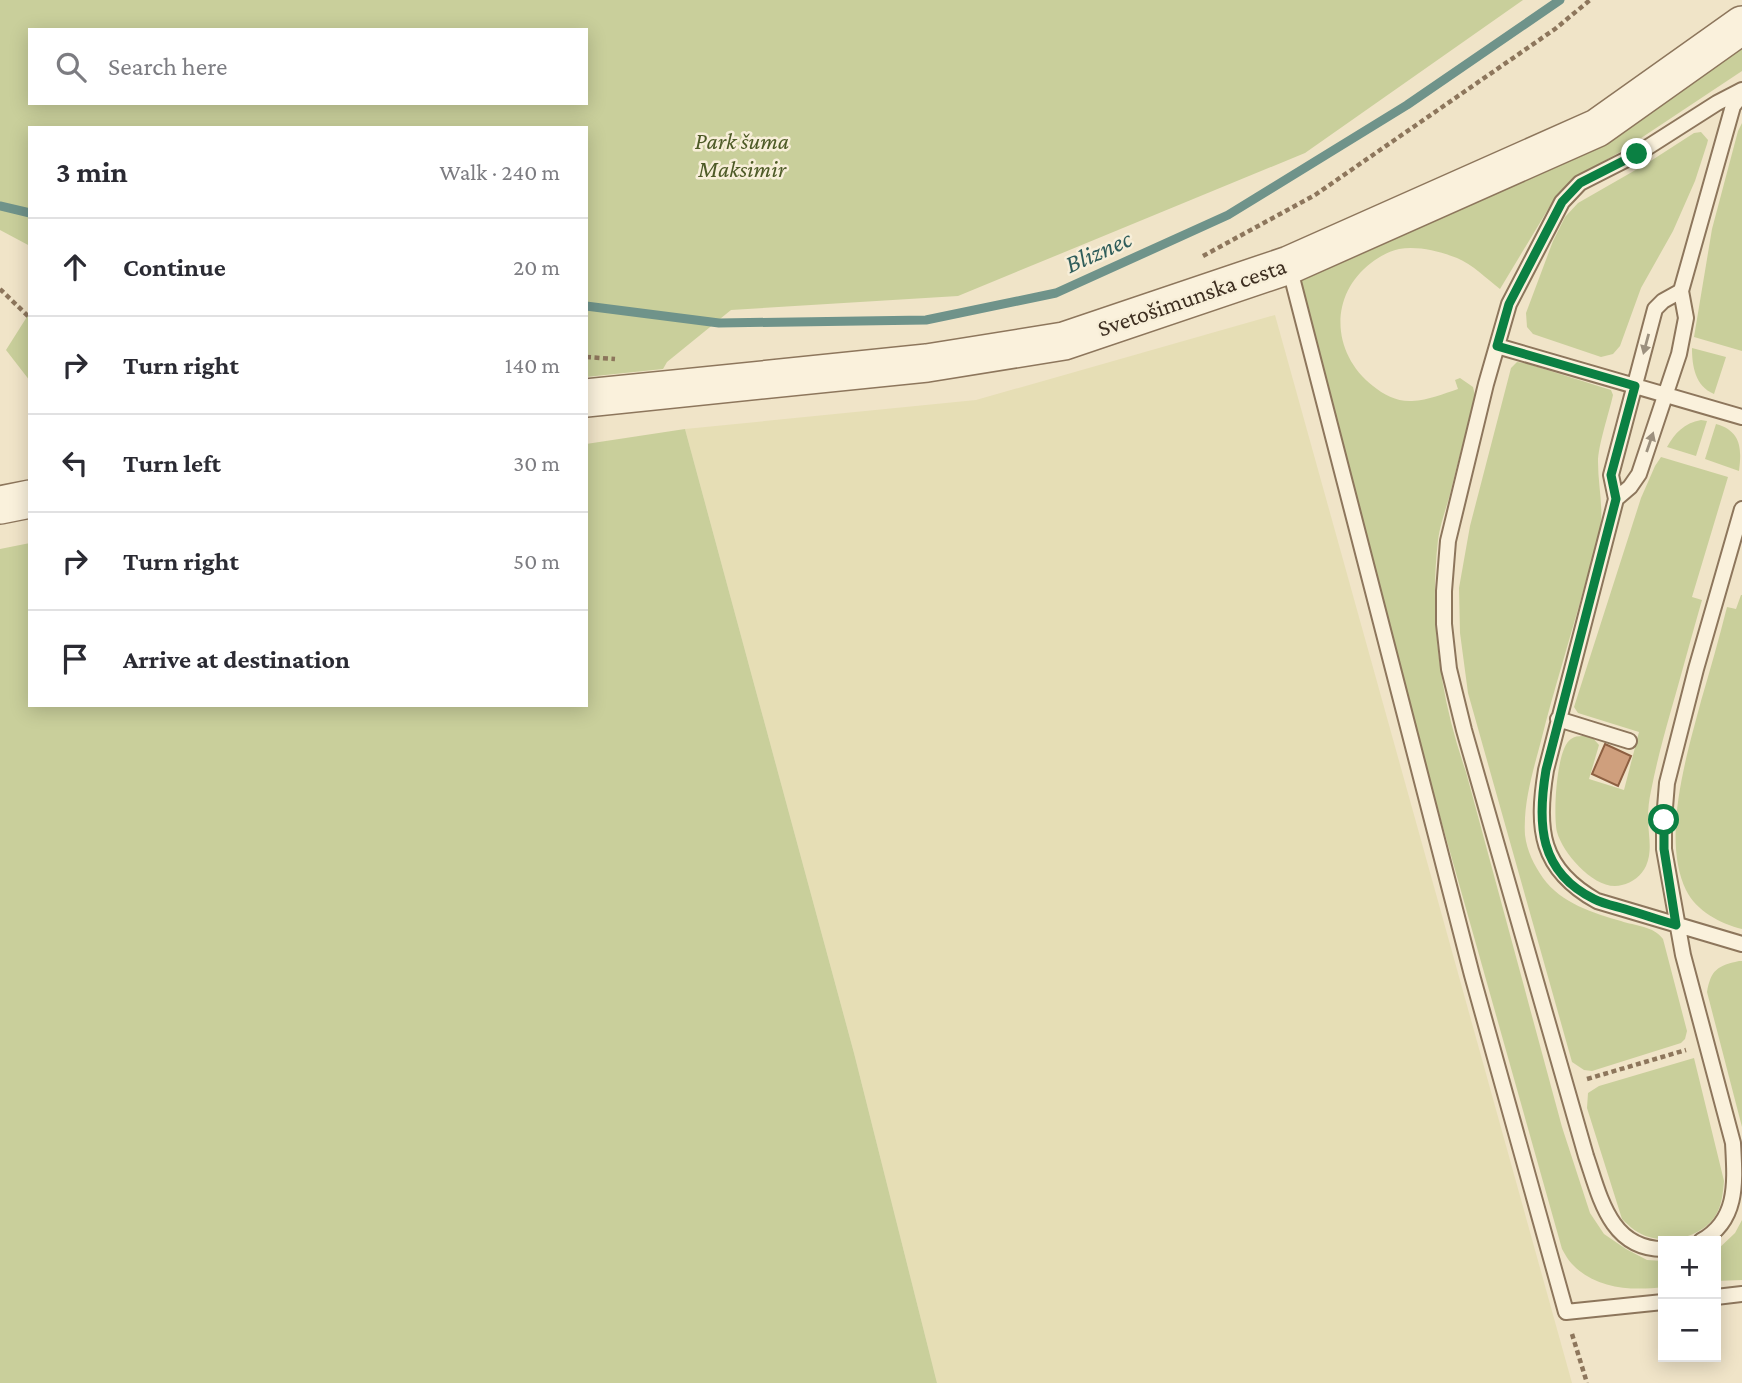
<!DOCTYPE html>
<meta charset="utf-8">
<style>
body{margin:0;font-family:"Crimson Pro",serif;background:#f2f2f3;color:#2b2b33}
.controls{position:absolute;right:21px;bottom:21px;display:grid;overflow:hidden;border-radius:0px;box-shadow:0 4px 18px #0003}
.controls button{width:63px;height:63px;display:grid;place-items:center;padding:0;border:0;border-bottom:2px solid #e1e1e2;background:#fff;color:#2b2b33;font:35px sans-serif}
.stop{position:absolute;width:21px;height:21px;margin:-16px;border:5px solid #0b8043;border-radius:50%;background:#fff}
.stop.end{background:#0b8043;border-color:#fff;box-shadow:0 2px 7px #0008}
.list{margin:0;padding:0;list-style:none}
h2{display:flex;justify-content:space-between;align-items:center;height:91px;margin:0;padding:0 28px;font-size:30px}
h2 small{font-size:23px;font-weight:400;color:#7c7c81}
.list li{display:grid;grid-template-columns:46px 1fr auto;gap:21px;align-items:center;box-sizing:border-box;height:98px;padding:0 28px;border-top:2px solid #e1e1e2}
.list b{display:block;font-size:26px;white-space:nowrap}
.list em{font-size:23px;font-style:normal;color:#7c7c81}
.icon{flex:none;width:38px;height:38px;fill:none;stroke:currentColor;stroke-width:2;stroke-linecap:round;stroke-linejoin:round}
.map{position:relative;flex:none;width:1742px;height:1383px;overflow:hidden}
.search{position:absolute;background:#fff;box-shadow:0 4px 18px #0003;left:28px;top:28px;width:560px;height:77px;display:flex;align-items:center;gap:18px;box-sizing:border-box;padding:0 24px;border-radius:0px;color:#7c7c81;font-size:26px}
.panel{position:absolute;background:#fff;box-shadow:0 4px 18px #0003;left:28px;top:126px;width:560px;height:581px;border-radius:0px}
.map>svg:first-child{display:block}
.farmland{fill:#e6deb5}
.green{fill:#c9cf9b;fill-rule:evenodd}
.lines{fill:none;stroke-linecap:round;stroke-linejoin:round}
.stream{stroke:#6f938a;stroke-width:9}
.building{fill:#cf9f7d;stroke:#8d5f41;stroke-width:2}
.service-casing{stroke:#8d765c;stroke-width:18}
.tertiary-casing{stroke:#8d765c;stroke-width:40}
.path{stroke:#8d765c;stroke-width:4.5;stroke-dasharray:5 3.5;stroke-linecap:butt}
.service{stroke:#faf1dc;stroke-width:14}
.tertiary{stroke:#faf1dc;stroke-width:37}
.oneway{fill:#9c907e}
.route{stroke:#0b8043;stroke-width:9}
.labels{text-anchor:middle;stroke-width:5;stroke-linejoin:round;paint-order:stroke}
.park-label{font-size:24px;font-style:italic;fill:#4d5a26;stroke:#f7eed8}
.street-label{font-size:24px;fill:#3d2e20;stroke:#f7eed8}
.water-label{font-size:26px;font-style:italic;fill:#2f5d5a;stroke:#f7eed8}
</style>
<div class="map">
<svg width="1742" height="1383" viewBox="0 0 1742 1383">
<rect width="100%" height="100%" fill="#f0e4c8"/>
<path class="farmland" d="M 1275,315 L 1572,1383 L 937,1383 L 854,1053 L 685,429 L 976,400 Z"/>
<path class="green" d="M 0,0 L 1523,0 L 1305,153 L 958,296 L 731,310 L 667,362 L 663,369 L 586,377 L 586,128 L 30,128 L 30,246 L 0,230 ZM 30,30 L 586,30 L 586,103 L 30,103 Z
M 1742,38 L 1742,71 L 1620,152 L 1571,180 L 1553,201 L 1500,289 C 1487,279 1472,264 1457,258 C 1439,251 1418,246 1399,249 C 1389,251 1379,257 1371,263 C 1328,296 1332,354 1373,386 C 1384,395 1398,402 1412,401 C 1429,400 1443,394 1458,389 L 1455,380 L 1460,378 L 1473,387 L 1475,395 C 1467,428 1458,461 1450,494 C 1446,509 1440,525 1438,540 C 1429,619 1440,697 1466,772 L 1562,1127 L 1590,1213 L 1604,1234 L 1626,1249 L 1647,1260 L 1663,1261 L 1663,1287 C 1632,1291 1595,1289 1572,1264 C 1568,1260 1565,1254 1562,1249 L 1386,625 L 1297,272 Z
M 1742,123 L 1742,351 L 1694,337 L 1712,229 L 1738,131 Z
M 1701,132 L 1708,140 L 1707,144 L 1695,181 L 1673,231 L 1641,288 L 1620,346 L 1613,354 L 1601,357 L 1533,334 L 1527,327 L 1526,313 L 1553,241 L 1565,217 L 1578,203 L 1646,164 L 1694,133 Z
M 30,312 L 30,381 L 6,350 Z
M 1692,348 L 1726,357 L 1714,394 C 1695,386 1692,366 1692,348 Z
M 1517,362 L 1525,363 L 1611,390 L 1613,395 C 1609,413 1598,446 1598,462 C 1598,485 1604,509 1600,531 C 1596,550 1589,569 1584,588 C 1570,639 1554,689 1541,741 C 1533,771 1523,803 1525,835 C 1527,851 1534,865 1543,878 C 1561,903 1593,913 1621,921 C 1635,926 1654,926 1663,939 L 1687,1031 L 1685,1039 L 1681,1043 L 1592,1071 L 1584,1070 L 1572,1062 L 1468,693 L 1460,633 L 1459,588 L 1470,526 L 1511,368 Z
M 1701,420 L 1707,421 L 1696,456 L 1667,447 C 1675,433 1684,423 1701,420 Z
M 1716,424 C 1741,431 1742,448 1739,471 L 1705,459 Z
M 685,429 L 854,1053 L 937,1383 L 0,1383 L 0,549 L 30,543 L 30,705 L 586,705 L 586,444 Z
M 1661,457 L 1728,477 L 1692,597 L 1702,600 C 1691,638 1681,676 1670,714 C 1663,739 1656,765 1651,791 C 1649,800 1648,809 1648,818 C 1648,834 1653,850 1646,866 C 1642,875 1632,883 1622,885 C 1597,893 1563,854 1557,832 C 1553,816 1556,748 1571,739 C 1577,735 1585,736 1592,737 L 1599,745 L 1589,779 L 1624,790 L 1639,732 L 1578,713 L 1574,707 L 1641,498 L 1655,466 Z
M 1741,595 L 1742,595 L 1742,929 C 1721,924 1696,911 1686,890 C 1661,838 1687,754 1701,701 C 1710,670 1719,639 1727,607 L 1736,609 Z
M 1739,961 L 1742,961 L 1742,1127 L 1707,992 C 1711,970 1717,966 1739,961 Z
M 1694,1058 L 1724,1181 C 1723,1192 1722,1204 1717,1213 C 1705,1236 1672,1244 1649,1237 C 1638,1234 1630,1227 1622,1219 L 1587,1108 L 1588,1093 L 1599,1086 Z
M 1742,1220 L 1742,1280 L 1716,1281 L 1716,1251 L 1735,1233 Z"/>
<g class="lines">
<path class="stream" d="M 0,206 L 30,213
M 586,306 L 719,323 L 926,320 L 1056,293 L 1228,215 L 1407,105 L 1560,0"/>
</g>
<path class="building" d="M 1605,744 L 1631,756 L 1618,786 L 1592,774 Z"/>
<g class="lines">
<g class="service-casing">
<path id="service" d="M 1289,266 L 1472,975 L 1566,1312 L 1663,1302
M 1681,291 L 1663,301 L 1655,309 L 1611,475 L 1616,499 L 1546,770 C 1536,829 1540,869 1597,901 L 1742,944
M 1497,346 L 1742,417
M 1616,499 L 1630,487 L 1639,474 L 1679,354 L 1686,318 L 1681,291 L 1733,106 L 1742,95
M 1558,719 L 1629,741
M 1701,1241 C 1739,1220 1735,1181 1733,1143 L 1683,955 L 1664,849 L 1664,820 L 1667,783 L 1696,669 L 1742,509
M 1663,1249 C 1610,1249 1600,1197 1586,1156 L 1464,730 L 1449,669 L 1444,624 L 1444,591 L 1448,541 L 1486,384 L 1509,304 L 1562,202 L 1580,183 L 1637,154 L 1717,103 L 1742,90
M 1716,1297 L 1742,1294"/>
</g>
<g class="tertiary-casing">
<path id="tertiary" d="M 586,398 L 927,363 L 1064,341 L 1289,265 L 1597,128 L 1742,25
M 0,505 L 30,499"/>
</g>
<path class="path" d="M 1203,256 L 1315,195 L 1555,29 L 1590,0
M 0,289 L 30,318
M 586,357 L 615,359
M 1587,1079 L 1686,1050
M 1572,1334 L 1587,1383"/>
<use href="#service" class="service"/>
<use href="#tertiary" class="tertiary"/>
</g>
<defs><path id="oneway-solid" d="M-6-.8H1V-3.2L6.5 0L1 3.2V.8H-6Z" transform="scale(1.75)"/></defs>
<g class="oneway">
<use href="#oneway-solid" transform="translate(1646 344) rotate(105)"/>
<use href="#oneway-solid" transform="translate(1650 442) rotate(-71)"/>
</g>
<g class="lines">
<path class="route" d="M 1637,154 L 1580,183 L 1562,202 L 1509,304 L 1497,346 L 1635,386 L 1611,475 L 1616,499 L 1546,770 C 1537,824 1539,872 1594,899 C 1604,904 1615,906 1625,909 C 1642,914 1659,920 1676,925 L 1664,849 L 1664,820"/>
</g>
<g class="labels">
<g class="park-label">
<text x="742" y="149">Park šuma<tspan x="742" dy="28">Maksimir</tspan></text>
</g>
<g class="street-label">
<text transform="translate(1192 297) rotate(-19)" y="8">Svetošimunska cesta</text>
</g>
<g class="water-label">
<text transform="translate(1098 251) rotate(-24)" y="9">Bliznec</text>
</g>
</g>
</svg>
<div class="controls">
<button>+</button>
<button>−</button>
</div>
<div class="stop" style="left:1664px;top:820px"></div>
<div class="stop end" style="left:1637px;top:154px"></div>
<div class="search"><svg class="icon" aria-label="search" viewBox="0 0 24 24"><circle cx="10" cy="10" r="6"/><path d="M15 15l6 6"/></svg>Search here</div>
<section class="panel">
<h2>3 min<small>Walk · 240 m</small></h2>
<ul class="list">
<li><svg class="icon" aria-label="ahead" viewBox="0 0 24 24"><path d="M12 20V5M6 11l6-6 6 6"/></svg><div><b>Continue</b></div><em>20 m</em></li>
<li><svg class="icon" aria-label="right" viewBox="0 0 24 24"><path d="M7 20v-9h11M14 6l5 5-5 5"/></svg><div><b>Turn right</b></div><em>140 m</em></li>
<li><svg class="icon" aria-label="left" viewBox="0 0 24 24"><path d="M17 20v-9H6M10 6l-5 5 5 5"/></svg><div><b>Turn left</b></div><em>30 m</em></li>
<li><svg class="icon" aria-label="right" viewBox="0 0 24 24"><path d="M7 20v-9h11M14 6l5 5-5 5"/></svg><div><b>Turn right</b></div><em>50 m</em></li>
<li><svg class="icon" aria-label="arrive" viewBox="0 0 24 24"><path d="M6 21V4h12l-3 4 3 4H6"/></svg><div><b>Arrive at destination</b></div></li>
</ul>
</section>
</div>
